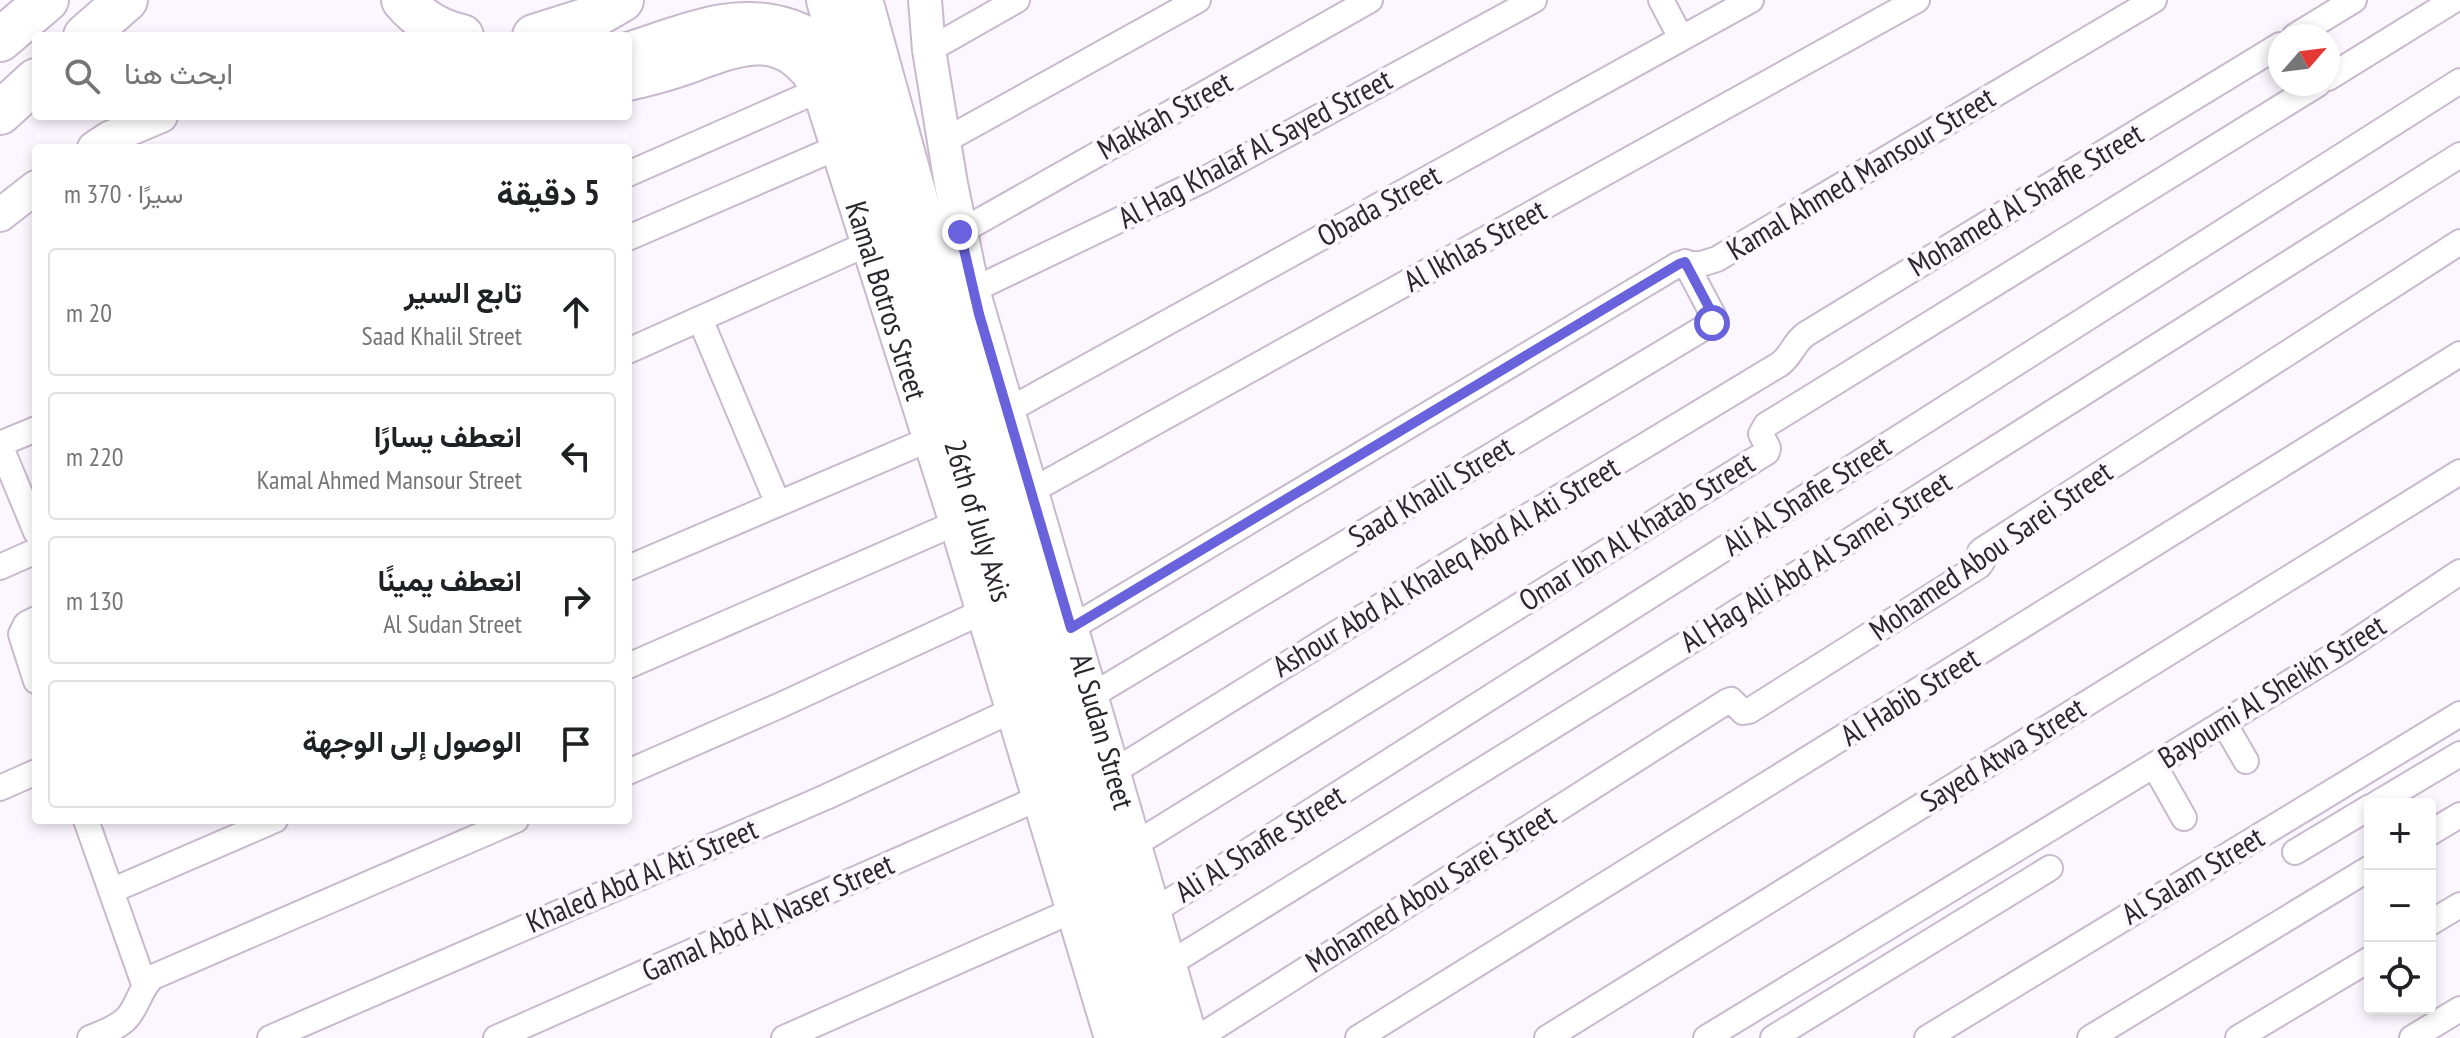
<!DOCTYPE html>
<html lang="ar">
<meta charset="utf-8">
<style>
body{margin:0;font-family:"PT Sans Narrow",Vazirmatn,sans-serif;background:#f2f2f2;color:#202124;direction:rtl}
.controls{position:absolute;right:24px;bottom:24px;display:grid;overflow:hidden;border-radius:8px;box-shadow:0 4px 12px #0003}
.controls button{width:72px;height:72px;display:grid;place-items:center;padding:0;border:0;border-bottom:2px solid #e0e0e0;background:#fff;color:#202124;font:40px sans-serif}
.compass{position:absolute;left:2268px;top:24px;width:72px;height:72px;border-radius:50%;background:#fff;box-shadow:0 4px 12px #0003;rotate:62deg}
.stop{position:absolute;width:24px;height:24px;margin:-18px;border:6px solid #6863dd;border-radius:50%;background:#fff}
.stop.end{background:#6863dd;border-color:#fff;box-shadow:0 2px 8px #0008}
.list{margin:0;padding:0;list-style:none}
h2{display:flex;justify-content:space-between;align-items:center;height:104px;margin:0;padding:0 32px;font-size:34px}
h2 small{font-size:26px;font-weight:400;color:#757577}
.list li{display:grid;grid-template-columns:52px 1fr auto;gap:24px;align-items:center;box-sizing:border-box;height:128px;margin:0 16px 16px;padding:0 16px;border:2px solid #e0e0e0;border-radius:8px}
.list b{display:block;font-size:30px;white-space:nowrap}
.list p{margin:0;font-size:26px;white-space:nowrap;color:#757577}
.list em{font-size:26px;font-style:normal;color:#757577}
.icon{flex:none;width:44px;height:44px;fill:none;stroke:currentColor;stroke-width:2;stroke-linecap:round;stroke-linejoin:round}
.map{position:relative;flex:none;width:2460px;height:1038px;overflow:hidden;direction:ltr}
.search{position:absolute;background:#fff;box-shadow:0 4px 12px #0003;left:32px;top:32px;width:600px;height:88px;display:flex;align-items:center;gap:20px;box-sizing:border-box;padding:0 28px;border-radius:8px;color:#757577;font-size:30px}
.panel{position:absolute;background:#fff;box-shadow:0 4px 12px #0003;left:32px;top:144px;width:600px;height:680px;border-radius:8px;direction:rtl}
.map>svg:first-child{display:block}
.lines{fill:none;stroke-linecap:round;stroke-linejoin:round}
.street-casing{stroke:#c8bacd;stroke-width:28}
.secondary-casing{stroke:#c8bacd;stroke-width:36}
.highway-casing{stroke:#c8bacd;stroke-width:46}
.street{stroke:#fff;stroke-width:24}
.secondary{stroke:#fff;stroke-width:32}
.highway{stroke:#fff;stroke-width:42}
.route{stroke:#6863dd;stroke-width:10}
.labels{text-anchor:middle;stroke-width:8;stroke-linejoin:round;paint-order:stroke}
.street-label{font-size:30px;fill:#2c262e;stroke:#fcf6ff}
</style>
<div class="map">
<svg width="2460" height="1038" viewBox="0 0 2460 1038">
<rect width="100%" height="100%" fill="#fcf6ff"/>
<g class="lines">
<g class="street-casing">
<path id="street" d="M 1661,0 L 1681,38
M 2295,36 L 2354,0
M 929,50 L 1017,0
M 2328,78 L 2454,0
M 944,141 L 1198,0
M 628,174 L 819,90
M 960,232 L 1370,0
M 628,238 L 836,148
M 973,290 L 1207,178 L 1534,0
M 700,319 L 778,504
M 628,351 L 867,244
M 1007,411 L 1751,0
M 0,444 L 36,429
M 0,445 L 36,532
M 1031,491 L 1917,0
M 0,567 L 36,551
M 628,568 L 930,439
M 36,619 L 26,624 L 21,634 L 36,681
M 1071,628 L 1679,264 L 1701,264 L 1717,259 L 2154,0
M 628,666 L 956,523
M 1091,696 L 1712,323 L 1713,315 L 1685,262
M 2224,723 L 2246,761
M 2154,765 L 2184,818
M 628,772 L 781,705 L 982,612
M 1113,772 L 1447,565 L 1780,364 C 1792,355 1794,342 1806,334 L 2280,45
M 0,788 L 36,772
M 2376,804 L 2460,754
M 86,820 L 144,984
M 2430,833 L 2460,815
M 1134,845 L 1767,452 L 1768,448 L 1761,434 L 1766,425 L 2318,84
M 2295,852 L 2370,807
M 111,891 L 275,820
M 1154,911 C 1589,635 2023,356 2460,81
M 2430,923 L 2460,905
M 1169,964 L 1689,642 L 2460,155
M 90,1038 C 102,1033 115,1029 125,1020 C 138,1008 139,989 153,977 L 516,820
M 270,1038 L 826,797 L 1013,710
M 496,1038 L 1039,798
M 784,1038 L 1074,910
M 1198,1038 L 1726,702 L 1731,700 L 1743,712 L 1749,711 L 1979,566 L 1982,562 L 1980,552 L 1982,550 L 2460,242
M 1358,1038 L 2460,354
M 1547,1038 L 2460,472
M 1706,1038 L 2343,650 L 2460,572
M 1773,1038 L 2050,868
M 1927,1038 L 2460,714
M 2090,1038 L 2370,868
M 2238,1038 L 2370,959
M 2412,1038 L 2460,1009"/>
</g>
<g class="secondary-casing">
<g id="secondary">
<path id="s1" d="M 925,0 L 929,50 L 951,184 L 973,290 L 1191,1038"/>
<path id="s2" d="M 628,84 C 648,80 669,74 689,67 C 743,47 783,30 819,90 L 956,523 L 1111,1038"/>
<path d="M 94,148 L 109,138 L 161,116"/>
<path d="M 0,215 L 36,187"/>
</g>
</g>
<g class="highway-casing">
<g id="highway">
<path d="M 403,0 C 418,18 438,31 462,36"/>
<path id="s3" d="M 828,0 L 946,416 L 1136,1038"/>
<path d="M 861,0 L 973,405 L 1166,1038"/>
<path d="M 85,36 L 126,0"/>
<path d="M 534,36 L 591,18 L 622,0"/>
<path d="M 0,40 L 47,0"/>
<path d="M 628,54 C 681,38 731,12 787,30 C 806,36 825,48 844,57"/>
<path d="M 0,113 L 36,80"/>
</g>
</g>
<use href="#street" class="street"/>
<use href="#secondary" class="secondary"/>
<use href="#highway" class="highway"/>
</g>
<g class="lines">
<path class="route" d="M 960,232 L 979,314 L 1071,628 L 1679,264 L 1685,262 L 1713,315 L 1712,323"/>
</g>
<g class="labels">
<g class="street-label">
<text transform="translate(1165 116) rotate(-29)" y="10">Makkah Street</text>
<text transform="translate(1255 149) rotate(-28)" y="10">Al Hag Khalaf Al Sayed Street</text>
<text transform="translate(1861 174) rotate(-31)" y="10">Kamal Ahmed Mansour Street</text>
<text transform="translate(2026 200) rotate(-31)" y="10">Mohamed Al Shafie Street</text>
<text transform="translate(1379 206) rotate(-29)" y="10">Obada Street</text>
<text transform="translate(1475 246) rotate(-29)" y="10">Al Ikhlas Street</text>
<text dy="10" stroke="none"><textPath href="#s2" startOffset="434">Kamal Botros Street</textPath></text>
<text transform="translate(1431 492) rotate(-31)" y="10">Saad Khalil Street</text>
<text transform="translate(1807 496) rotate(-33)" y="10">Ali Al Shafie Street</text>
<text dy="10" stroke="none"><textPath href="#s3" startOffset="542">26th of July Axis</textPath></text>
<text transform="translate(1637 532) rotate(-32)" y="10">Omar Ibn Al Khatab Street</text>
<text transform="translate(1991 551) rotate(-35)" y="10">Mohamed Abou Sarei Street</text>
<text transform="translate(1816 562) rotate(-32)" y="10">Al Hag Ali Abd Al Samei Street</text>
<text transform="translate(1446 567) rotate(-31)" y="10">Ashour Abd Al Khaleq Abd Al Ati Street</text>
<text transform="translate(2272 692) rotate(-32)" y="10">Bayoumi Al Sheikh Street</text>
<text transform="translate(1910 697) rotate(-32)" y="10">Al Habib Street</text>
<text dy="10" stroke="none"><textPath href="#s1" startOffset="754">Al Sudan Street</textPath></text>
<text transform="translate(2003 755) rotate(-32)" y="10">Sayed Atwa Street</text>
<text transform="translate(1260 844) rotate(-32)" y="10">Ali Al Shafie Street</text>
<text transform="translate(642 876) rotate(-23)" y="10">Khaled Abd Al Ati Street</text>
<text transform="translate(2193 876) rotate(-31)" y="10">Al Salam Street</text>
<text transform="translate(1431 889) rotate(-32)" y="10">Mohamed Abou Sarei Street</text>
<text transform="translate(768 918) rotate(-24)" y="10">Gamal Abd Al Naser Street</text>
</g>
</g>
</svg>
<div class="controls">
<button>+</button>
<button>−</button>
<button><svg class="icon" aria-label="locate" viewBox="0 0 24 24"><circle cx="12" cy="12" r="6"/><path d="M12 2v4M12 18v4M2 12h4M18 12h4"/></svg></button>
</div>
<svg class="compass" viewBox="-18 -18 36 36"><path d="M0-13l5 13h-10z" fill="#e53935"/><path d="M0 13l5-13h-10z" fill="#757577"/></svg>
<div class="stop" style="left:1712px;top:323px"></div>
<div class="stop end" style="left:960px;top:232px"></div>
<div class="search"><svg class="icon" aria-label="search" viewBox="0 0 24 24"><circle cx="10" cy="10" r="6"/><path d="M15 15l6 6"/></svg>ابحث هنا</div>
<section class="panel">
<h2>5 دقيقة<small>سيرًا · 370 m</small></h2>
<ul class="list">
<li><svg class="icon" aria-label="ahead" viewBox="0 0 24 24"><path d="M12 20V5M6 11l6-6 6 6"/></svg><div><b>تابع السير</b><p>Saad Khalil Street</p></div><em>20 m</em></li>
<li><svg class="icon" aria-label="left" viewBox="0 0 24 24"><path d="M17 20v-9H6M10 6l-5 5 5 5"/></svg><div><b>انعطف يسارًا</b><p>Kamal Ahmed Mansour Street</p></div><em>220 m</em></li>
<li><svg class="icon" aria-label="right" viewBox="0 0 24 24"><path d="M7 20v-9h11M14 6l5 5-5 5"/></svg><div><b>انعطف يمينًا</b><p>Al Sudan Street</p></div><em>130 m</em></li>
<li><svg class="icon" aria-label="arrive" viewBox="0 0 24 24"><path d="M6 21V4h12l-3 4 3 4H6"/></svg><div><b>الوصول إلى الوجهة</b></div></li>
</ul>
</section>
</div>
